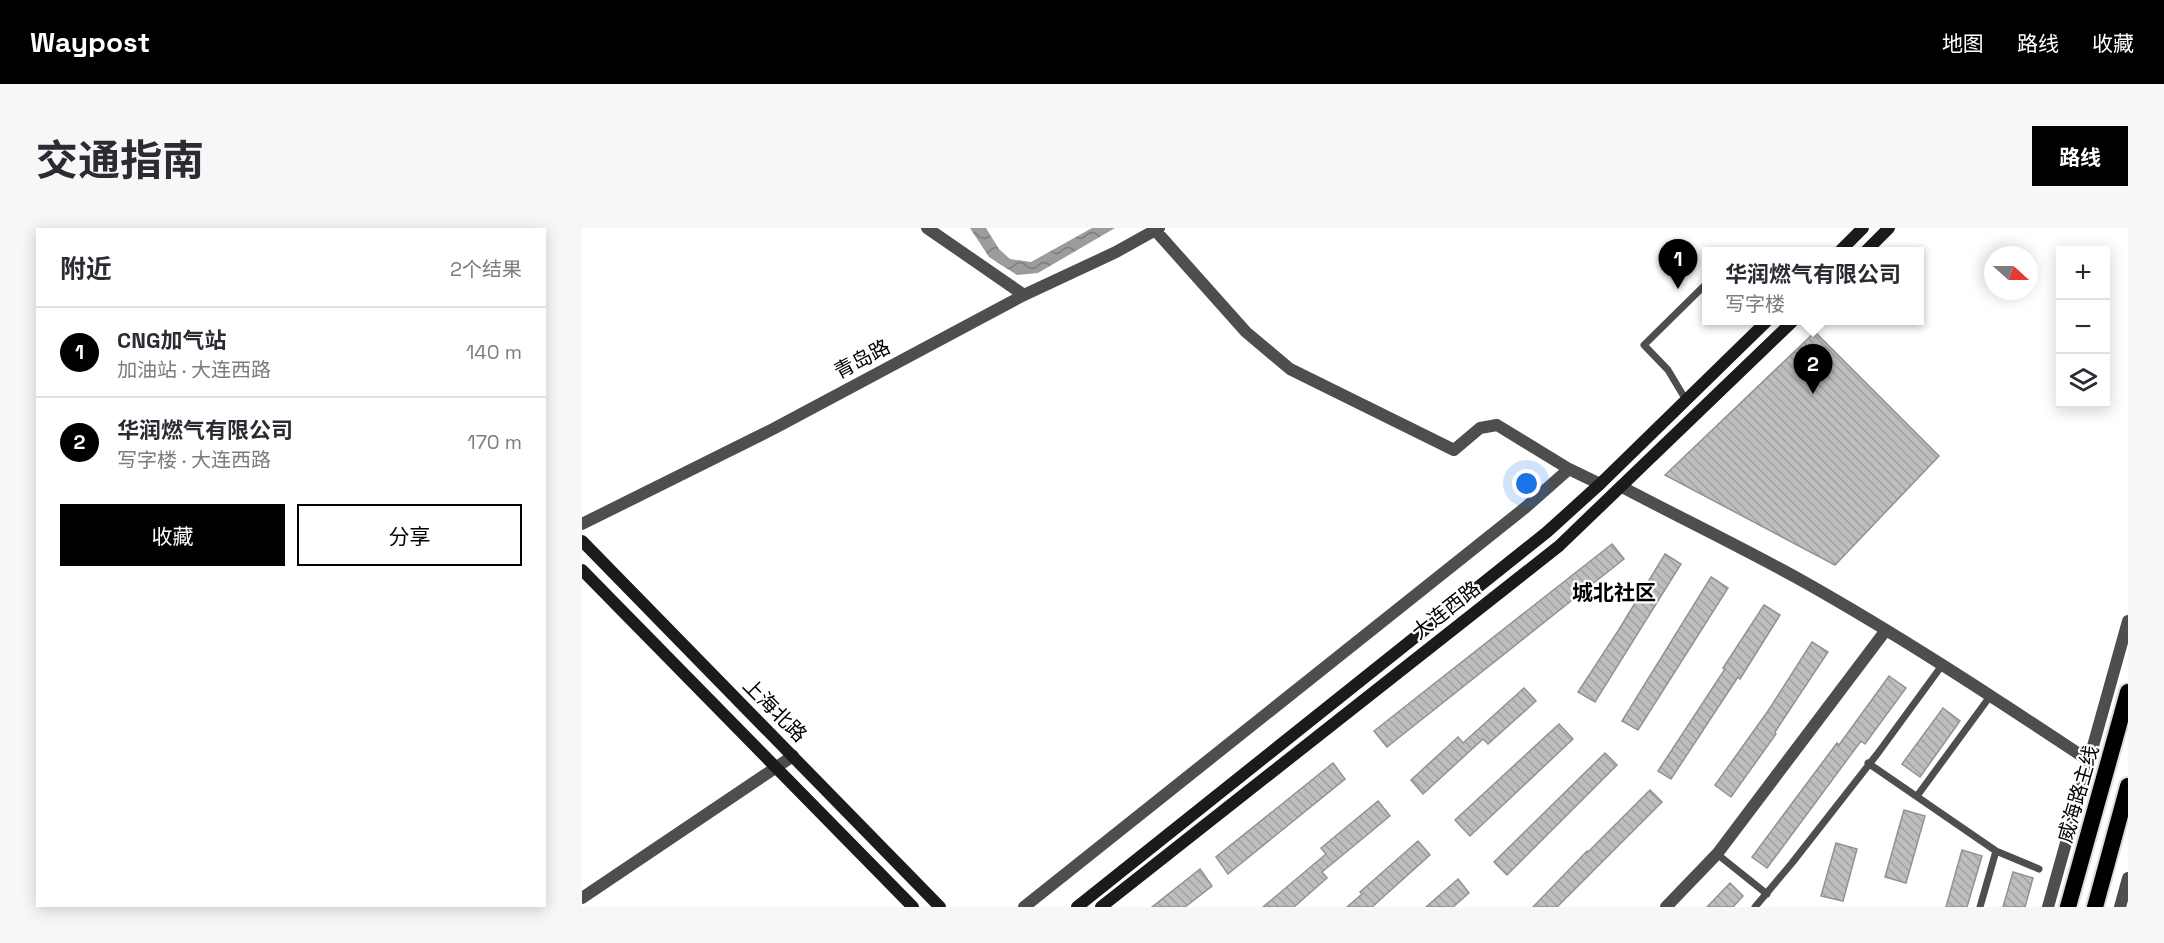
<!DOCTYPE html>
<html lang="zh">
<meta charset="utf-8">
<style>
body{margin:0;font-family:"Space Grotesk","Noto Sans SC",sans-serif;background:#f7f7f7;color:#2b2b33}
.controls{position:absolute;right:18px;top:18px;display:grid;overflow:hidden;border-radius:0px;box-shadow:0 3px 15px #0003}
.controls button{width:54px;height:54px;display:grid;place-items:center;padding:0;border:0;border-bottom:2px solid #e1e1e2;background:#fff;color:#2b2b33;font:30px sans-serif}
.compass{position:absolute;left:1402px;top:18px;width:54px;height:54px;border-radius:50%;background:#fff;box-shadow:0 3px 15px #0003;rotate:111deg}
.you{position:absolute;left:945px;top:256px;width:21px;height:21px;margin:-15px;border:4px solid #fff;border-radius:50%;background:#1a73e8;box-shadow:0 0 0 9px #1a73e833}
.badge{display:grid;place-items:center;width:39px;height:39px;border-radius:50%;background:#000;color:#fff;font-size:20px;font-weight:700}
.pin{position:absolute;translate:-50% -50px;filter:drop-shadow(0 2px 3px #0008)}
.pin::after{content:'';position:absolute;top:32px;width:21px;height:18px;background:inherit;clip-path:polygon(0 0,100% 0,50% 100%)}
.popup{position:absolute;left:1120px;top:19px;width:222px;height:78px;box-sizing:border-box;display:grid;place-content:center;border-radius:0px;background:#fff;filter:drop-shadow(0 2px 4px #0005);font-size:20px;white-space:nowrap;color:#7c7c81}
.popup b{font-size:22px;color:#2b2b33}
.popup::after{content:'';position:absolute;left:50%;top:100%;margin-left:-12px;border:12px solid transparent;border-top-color:#fff}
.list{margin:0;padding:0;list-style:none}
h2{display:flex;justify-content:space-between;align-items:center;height:78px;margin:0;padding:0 24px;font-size:26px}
h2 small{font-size:20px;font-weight:400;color:#7c7c81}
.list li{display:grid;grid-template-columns:39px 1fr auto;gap:18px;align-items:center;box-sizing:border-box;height:90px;padding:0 24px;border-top:2px solid #e1e1e2}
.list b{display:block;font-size:22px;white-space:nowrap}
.list p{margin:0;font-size:20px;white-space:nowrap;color:#7c7c81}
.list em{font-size:20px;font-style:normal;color:#7c7c81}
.actions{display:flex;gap:12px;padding:18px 24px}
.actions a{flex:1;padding:14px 0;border:2px solid #000;border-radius:0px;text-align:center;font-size:21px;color:#000}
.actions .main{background:#000;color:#fff}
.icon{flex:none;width:33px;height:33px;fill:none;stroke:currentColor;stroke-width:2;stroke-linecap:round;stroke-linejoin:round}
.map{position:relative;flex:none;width:1546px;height:679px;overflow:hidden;border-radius:0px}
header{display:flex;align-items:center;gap:36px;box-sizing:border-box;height:84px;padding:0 30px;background:#000;color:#fff}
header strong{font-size:28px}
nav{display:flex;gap:33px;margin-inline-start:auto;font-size:21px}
.intro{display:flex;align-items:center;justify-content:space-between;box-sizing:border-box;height:144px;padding:0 36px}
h1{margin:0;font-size:42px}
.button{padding:15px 27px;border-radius:0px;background:#000;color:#fff;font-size:21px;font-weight:700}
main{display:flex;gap:36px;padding:0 36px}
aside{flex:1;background:#fff;border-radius:0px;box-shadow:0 3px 15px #0003}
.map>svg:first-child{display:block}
.water{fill:url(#water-waves)}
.building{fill:url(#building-back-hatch);stroke:#929292;stroke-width:1.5}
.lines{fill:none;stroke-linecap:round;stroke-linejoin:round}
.trunk-casing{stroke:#dbdbdb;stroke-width:20}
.service{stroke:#4e4e4e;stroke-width:7}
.minor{stroke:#4e4e4e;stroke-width:12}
.tertiary{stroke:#4e4e4e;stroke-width:12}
.secondary{stroke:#1b1b1b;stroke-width:12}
.trunk{stroke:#000;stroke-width:16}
.labels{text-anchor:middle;stroke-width:4.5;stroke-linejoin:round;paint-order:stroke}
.street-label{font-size:20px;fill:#000;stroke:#fff}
.neighbourhood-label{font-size:21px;font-weight:bold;fill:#000;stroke:#fff}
</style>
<header>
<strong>Waypost</strong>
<nav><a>地图</a><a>路线</a><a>收藏</a></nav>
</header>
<div class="intro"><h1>交通指南</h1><a class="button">路线</a></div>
<main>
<aside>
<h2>附近<small>2个结果</small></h2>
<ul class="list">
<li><span class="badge">1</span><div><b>CNG加气站</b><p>加油站 · 大连西路</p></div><em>140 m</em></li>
<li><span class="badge">2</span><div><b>华润燃气有限公司</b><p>写字楼 · 大连西路</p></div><em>170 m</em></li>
</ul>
<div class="actions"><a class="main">收藏</a><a>分享</a></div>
</aside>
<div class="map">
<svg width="1546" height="679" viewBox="0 0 1546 679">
<defs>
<pattern id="water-waves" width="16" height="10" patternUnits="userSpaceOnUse" patternTransform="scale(1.5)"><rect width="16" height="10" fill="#9c9c9c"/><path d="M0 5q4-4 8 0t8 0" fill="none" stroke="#7d7d7d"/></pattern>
<pattern id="building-back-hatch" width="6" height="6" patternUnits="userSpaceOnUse" patternTransform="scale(1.5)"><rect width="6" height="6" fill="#bebebe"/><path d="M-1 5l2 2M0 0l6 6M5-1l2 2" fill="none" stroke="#a2a2a2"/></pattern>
</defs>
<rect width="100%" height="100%" fill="#fff"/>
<path class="water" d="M 388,0 L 404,0 L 417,21 L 428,31 L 449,34 L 510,0 L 533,0 L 456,45 L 435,47 L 407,29 Z"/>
<path class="building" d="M 1233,104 L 1357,228 L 1253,337 L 1083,247 Z
M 1030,316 L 1042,331 L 805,519 L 792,503 Z
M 1083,326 L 1099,336 L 1013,474 L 996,464 L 1036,403 Z
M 1129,349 L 1146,360 L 1056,502 L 1040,493 Z
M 1182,377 L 1198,387 L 1158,451 L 1156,449 L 1089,551 L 1076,543 L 1143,441 L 1141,440 Z
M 1230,414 L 1246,424 L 1193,504 L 1194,506 L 1149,569 L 1133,557 L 1186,483 Z
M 1307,448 L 1324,460 L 1283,516 L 1279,513 L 1185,640 L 1170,629 L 1255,515 L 1257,517 Z
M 942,460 L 954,473 L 906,516 L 901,511 L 841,566 L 829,552 L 876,509 L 881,515 Z
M 1361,480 L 1378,493 L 1338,549 L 1320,536 Z
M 977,496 L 991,511 L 888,608 L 873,592 Z
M 1023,525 L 1035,537 L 925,647 L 912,634 Z
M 751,535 L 763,551 L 646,646 L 634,629 Z
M 1068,562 L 1080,574 L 975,679 L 951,679 L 1005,623 L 1006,624 Z
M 796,573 L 808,588 L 740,644 L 745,650 L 712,679 L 681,679 L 744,626 L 739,620 Z
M 1322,582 L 1343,588 L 1324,655 L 1303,649 Z
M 836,613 L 848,627 L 790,679 L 765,679 L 780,666 L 778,664 Z
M 1254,615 L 1275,621 L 1261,673 L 1239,668 Z
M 1380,622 L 1400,628 L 1385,679 L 1364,679 Z
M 618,641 L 630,658 L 603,679 L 570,679 Z
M 1431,644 L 1451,650 L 1443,679 L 1421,679 Z
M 876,651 L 887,665 L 871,679 L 844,679 Z
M 1148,655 L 1161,668 L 1151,679 L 1125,679 Z"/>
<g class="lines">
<g class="trunk-casing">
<path id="trunk" d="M 1486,679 L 1546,464
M 1513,679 L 1546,558"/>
</g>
<path class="service" d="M 1104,172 L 1086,142 L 1062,117 L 1124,56
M 1286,535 L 1414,623 L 1457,641
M 1335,568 L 1409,467
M 1135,626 L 1185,666
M 1173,679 L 1210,635 L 1296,525 L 1361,436
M 1398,679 L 1414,623"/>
<path class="minor" d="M 345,0 L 442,67
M 573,2 L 664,104 L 708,141 L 872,222 L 898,200 L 915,197 L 987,241
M 1040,259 C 1099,290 1159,319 1217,351 C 1317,407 1411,469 1506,532
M 0,296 L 191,201 L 442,67 L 534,24 L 577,0
M 442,679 L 944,279 L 987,241 L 1018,256
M 1084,679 L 1135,626 L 1304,402"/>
<path class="tertiary" d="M 0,670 L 211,528
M 1466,679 L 1546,393
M 1538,679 L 1546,650"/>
<path class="secondary" d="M 1257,24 L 1281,0
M 1283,24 L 1307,0
M 0,313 L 358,679
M 0,342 L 331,679
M 495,679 L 965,304 L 1018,256 L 1186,92
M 519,679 L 977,318 L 1212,92"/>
<use href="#trunk" class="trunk"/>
</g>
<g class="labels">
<g class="street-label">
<text transform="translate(280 131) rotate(-28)" y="7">青岛路</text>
<text transform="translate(864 382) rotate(-38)" y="7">大连西路</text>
<text transform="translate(193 482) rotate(45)" y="7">上海北路</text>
<text transform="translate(1496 566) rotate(-74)" y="7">威海路主线</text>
</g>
<g class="neighbourhood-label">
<text x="1032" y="372">城北社区</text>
</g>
</g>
</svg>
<div class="controls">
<button>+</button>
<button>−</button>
<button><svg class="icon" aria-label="layers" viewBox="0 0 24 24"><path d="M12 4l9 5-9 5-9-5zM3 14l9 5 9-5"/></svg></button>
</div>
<svg class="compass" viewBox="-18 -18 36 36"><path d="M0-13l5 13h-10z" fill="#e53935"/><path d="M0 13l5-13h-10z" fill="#7c7c81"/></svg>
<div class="you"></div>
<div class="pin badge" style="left:1096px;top:61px">1</div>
<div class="pin badge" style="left:1231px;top:166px">2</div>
<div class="popup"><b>华润燃气有限公司</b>写字楼</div>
</div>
</main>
